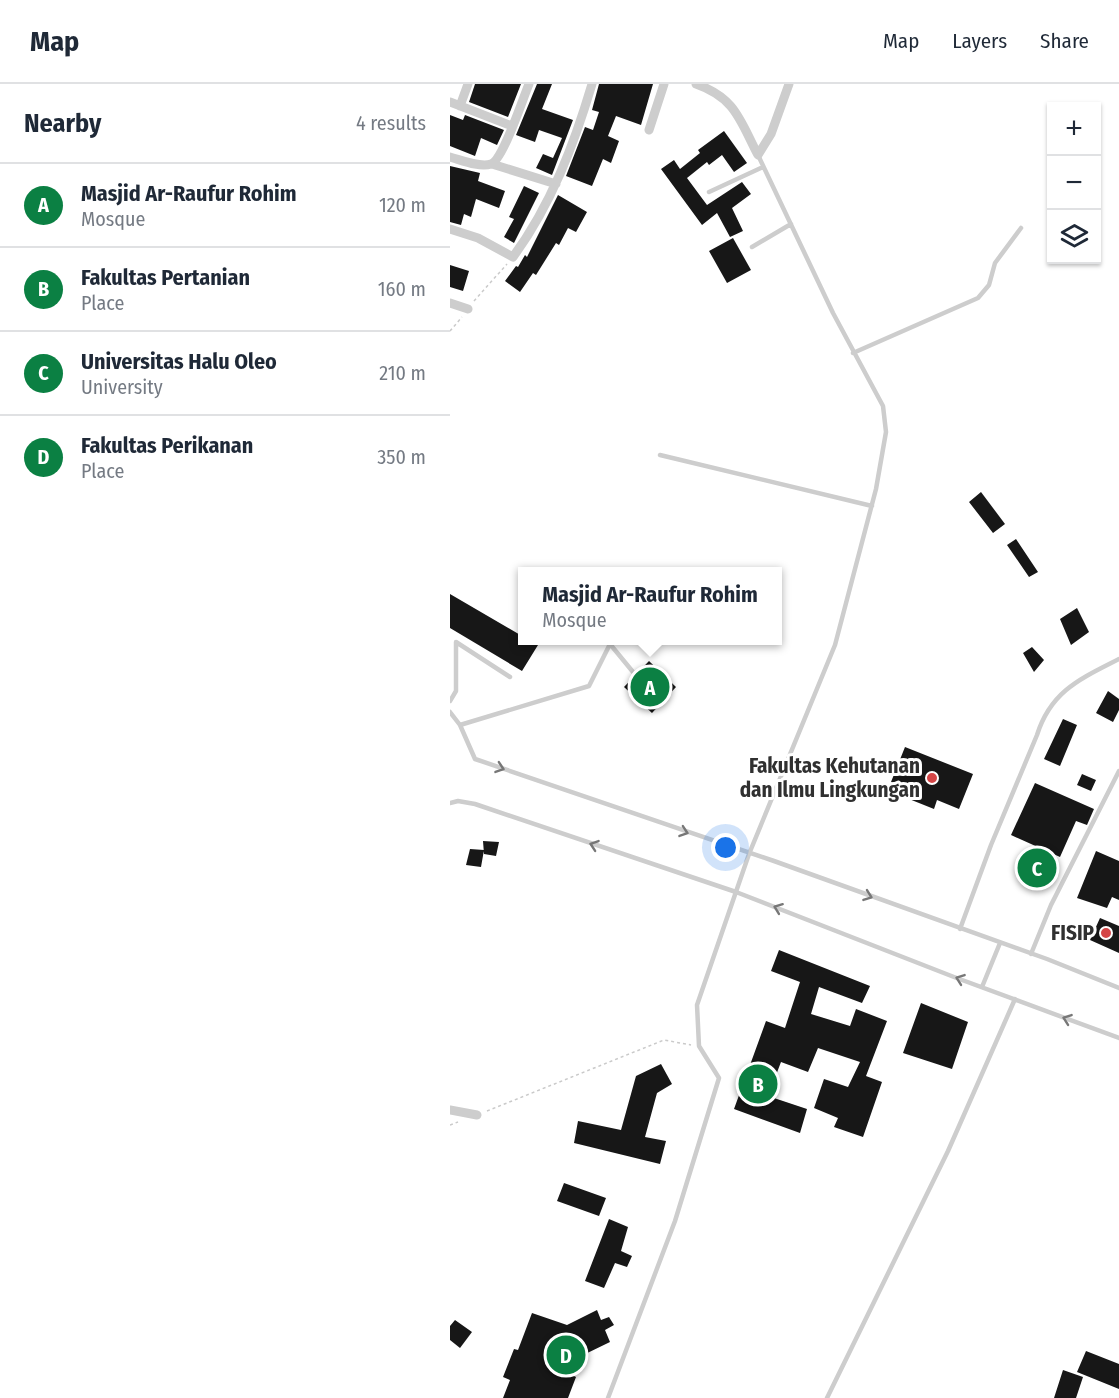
<!DOCTYPE html>
<meta charset="utf-8">
<style>
body{margin:0;font-family:"Fira Sans Condensed",sans-serif;background:#f2f2f3;color:#1f2937}
.controls{position:absolute;right:18px;top:18px;display:grid;overflow:hidden;border-radius:0px;box-shadow:0 2px 4px #0004}
.controls button{width:54px;height:54px;display:grid;place-items:center;padding:0;border:0;border-bottom:2px solid #e0e1e3;background:#fff;color:#1f2937;font:30px sans-serif}
.you{position:absolute;left:276px;top:764px;width:21px;height:21px;margin:-15px;border:4px solid #fff;border-radius:50%;background:#1a73e8;box-shadow:0 0 0 9px #1a73e833}
.badge{display:grid;place-items:center;width:39px;height:39px;border-radius:50%;background:#0b8043;color:#fff;font-size:20px;font-weight:700}
.pin{position:absolute;translate:-50% -50%;border:3px solid #fff;box-shadow:0 2px 6px #0006}
.popup{position:absolute;left:68px;top:483px;width:264px;height:78px;box-sizing:border-box;display:grid;place-content:center;border-radius:0px;background:#fff;filter:drop-shadow(0 2px 4px #0005);font-size:20px;white-space:nowrap;color:#747a83}
.popup b{font-size:22px;color:#1f2937}
.popup::after{content:'';position:absolute;left:50%;top:100%;margin-left:-12px;border:12px solid transparent;border-top-color:#fff}
.list{margin:0;padding:0;list-style:none}
h2{display:flex;justify-content:space-between;align-items:center;height:78px;margin:0;padding:0 24px;font-size:26px}
h2 small{font-size:20px;font-weight:400;color:#747a83}
.list li{display:grid;grid-template-columns:39px 1fr auto;gap:18px;align-items:center;box-sizing:border-box;height:84px;padding:0 24px;border-top:2px solid #e0e1e3}
.list b{display:block;font-size:22px;white-space:nowrap}
.list p{margin:0;font-size:20px;white-space:nowrap;color:#747a83}
.list em{font-size:20px;font-style:normal;color:#747a83}
.icon{flex:none;width:33px;height:33px;fill:none;stroke:currentColor;stroke-width:2;stroke-linecap:round;stroke-linejoin:round}
.map{position:relative;flex:none;width:669px;height:1314px;overflow:hidden}
header{display:flex;align-items:center;gap:36px;box-sizing:border-box;height:84px;padding:0 30px;background:#fff;border-bottom:2px solid #e0e1e3}
header strong{font-size:28px}
nav{display:flex;gap:33px;margin-inline-start:auto;font-size:21px}
main{display:flex}
aside{flex:1;background:#fff}
.map>svg:first-child{display:block}
.building{fill:#171717}
.lines{fill:none;stroke-linecap:round;stroke-linejoin:round}
.path{stroke:#cacaca;stroke-width:1.5;stroke-dasharray:3 3;stroke-linecap:butt}
.service{stroke:#cdcdcd;stroke-width:4.5}
.minor{stroke:#cdcdcd;stroke-width:9}
.oneway{stroke:#777}
.poi-dot{fill:#d44546;stroke:#fff;stroke-width:2}
.labels{text-anchor:middle;stroke-width:6;stroke-linejoin:round;paint-order:stroke}
.poi-label{font-size:21px;font-weight:bold;fill:#303030;stroke:#fff;text-anchor:end}
</style>
<header>
<strong>Map</strong>
<nav><a>Map</a><a>Layers</a><a>Share</a></nav>
</header>
<main>
<aside>
<h2>Nearby<small>4 results</small></h2>
<ul class="list">
<li><span class="badge">A</span><div><b>Masjid Ar-Raufur Rohim</b><p>Mosque</p></div><em>120 m</em></li>
<li><span class="badge">B</span><div><b>Fakultas Pertanian</b><p>Place</p></div><em>160 m</em></li>
<li><span class="badge">C</span><div><b>Universitas Halu Oleo</b><p>University</p></div><em>210 m</em></li>
<li><span class="badge">D</span><div><b>Fakultas Perikanan</b><p>Place</p></div><em>350 m</em></li>
</ul>
</aside>
<div class="map">
<svg width="669" height="1314" viewBox="0 0 669 1314">
<rect width="100%" height="100%" fill="#fff"/>
<path class="building" d="M 25,0 L 71,0 L 58,33 L 19,18 Z
M 87,0 L 102,0 L 92,25 L 123,36 L 102,91 L 86,84 L 93,70 L 103,74 L 112,54 L 89,46 L 85,58 L 66,51 Z
M 149,0 L 203,0 L 191,41 L 166,32 L 158,52 L 169,57 L 161,79 L 153,75 L 142,102 L 116,92 L 135,43 L 143,46 L 149,28 L 142,26 Z
M 0,31 L 13,36 L 15,31 L 54,46 L 47,61 L 31,54 L 25,72 L 0,62 Z
M 274,47 L 297,79 L 284,88 L 272,71 L 259,81 L 257,78 L 237,94 L 257,121 L 292,98 L 301,110 L 282,124 L 293,147 L 280,153 L 267,129 L 252,141 L 211,85 L 224,76 L 230,85 L 250,69 L 248,66 Z
M 0,82 L 30,89 L 28,97 L 55,107 L 49,124 L 26,115 L 21,133 L 14,130 L 11,141 L 0,138 Z
M 74,102 L 89,109 L 64,159 L 54,153 L 64,135 L 59,133 Z
M 108,111 L 137,128 L 126,148 L 118,144 L 109,161 L 106,159 L 86,191 L 83,189 L 70,208 L 55,197 L 66,182 L 68,183 L 75,171 L 77,173 Z
M 283,154 L 301,186 L 277,199 L 259,167 Z
M 0,181 L 19,187 L 13,207 L 0,203 Z
M 531,408 L 555,440 L 543,449 L 519,418 Z
M 566,455 L 588,488 L 579,493 L 557,461 Z
M 0,510 L 72,552 L 72,556 L 80,556 L 88,561 L 72,587 L 0,544 Z
M 627,524 L 639,548 L 621,561 L 610,535 Z
M 582,563 L 594,576 L 584,588 L 573,569 Z
M 199,577 L 226,603 L 202,629 L 174,603 Z
M 658,607 L 669,615 L 669,626 L 663,638 L 646,629 Z
M 613,635 L 627,641 L 610,682 L 594,675 Z
M 455,663 L 523,690 L 509,725 L 487,716 L 484,725 L 459,715 L 463,707 L 441,698 Z
M 632,690 L 646,696 L 641,707 L 627,701 Z
M 585,699 L 644,725 L 637,741 L 626,737 L 610,773 L 561,751 Z
M 33,757 L 49,758 L 46,772 L 34,770 Z
M 20,765 L 34,766 L 31,783 L 16,781 Z
M 646,767 L 669,777 L 669,816 L 662,813 L 657,824 L 627,814 Z
M 650,834 L 669,842 L 669,869 L 640,856 Z
M 329,866 L 420,902 L 412,919 L 369,903 L 361,930 L 400,942 L 406,925 L 437,937 L 416,992 L 432,998 L 413,1053 L 384,1043 L 388,1034 L 364,1024 L 374,995 L 398,1003 L 410,978 L 368,964 L 358,988 L 331,978 L 318,1012 L 357,1025 L 350,1049 L 284,1025 L 316,937 L 335,944 L 350,898 L 321,887 Z
M 471,919 L 518,938 L 502,985 L 453,969 Z
M 211,980 L 222,1000 L 207,1009 L 195,1053 L 216,1057 L 210,1080 L 124,1059 L 128,1037 L 171,1046 L 186,992 Z
M 114,1099 L 156,1114 L 149,1132 L 107,1117 Z
M 159,1135 L 178,1143 L 171,1167 L 182,1172 L 177,1183 L 165,1179 L 154,1204 L 135,1197 Z
M 147,1226 L 151,1236 L 159,1233 L 164,1241 L 155,1246 L 160,1258 L 125,1275 L 118,1289 L 126,1293 L 118,1314 L 53,1314 L 60,1296 L 53,1293 L 64,1265 L 68,1266 L 82,1229 L 117,1241 Z
M 5,1236 L 22,1248 L 10,1264 L 0,1256 L 0,1242 Z
M 636,1267 L 669,1280 L 669,1305 L 627,1288 Z
M 613,1286 L 633,1293 L 626,1314 L 604,1314 Z"/>
<g class="lines">
<path class="path" d="M 24,217 L 57,180
M 0,247 L 12,233
M 37,1027 L 214,956 L 241,961
M 0,1041 L 8,1038"/>
<path class="service" d="M 259,108 L 313,83
M 302,163 L 341,140
M 403,269 L 528,214 L 539,201 L 545,179 L 571,144
M 210,371 L 422,422
M 0,617 L 6,607 L 6,558 L 60,593
M 0,628 L 10,641 L 25,675 L 324,777 L 597,875 L 669,904
M 10,641 L 139,602 L 160,560 L 183,588
M 0,719 L 8,717 L 25,720 L 286,808 L 504,893 L 669,954
M 510,845 L 541,761 L 587,651 C 601,607 630,595 669,575
M 581,870 L 601,821 L 669,687
M 532,903 L 550,859
M 158,1314 L 225,1137 L 269,994 L 249,962 L 247,921 L 299,770 L 385,561 L 426,405 L 436,348 L 433,322 L 383,229 L 308,71
M 377,1314 L 498,1067 L 565,915"/>
<path class="minor" d="M 246,0 C 286,14 290,37 308,71 L 321,50 L 339,0
M 0,18 L 62,42
M 10,22 L 18,0
M 199,46 L 214,0
M 0,73 C 11,76 30,84 41,80 C 53,76 73,14 79,0
M 42,80 L 106,100
M 0,145 L 28,154 L 63,173 C 101,121 124,61 142,0
M 0,219 L 18,225
M 0,1026 L 27,1031"/>
</g>
<defs><path id="oneway-chevron" d="M-2-3.5L2.5 0L-2 3.5" fill="none" stroke-width="1.6" stroke-linecap="round" stroke-linejoin="round" transform="scale(1.5)"/></defs>
<g class="oneway">
<use href="#oneway-chevron" transform="translate(50 684) rotate(19)"/>
<use href="#oneway-chevron" transform="translate(234 748) rotate(19)"/>
<use href="#oneway-chevron" transform="translate(144 761) rotate(-161)"/>
<use href="#oneway-chevron" transform="translate(418 812) rotate(20)"/>
<use href="#oneway-chevron" transform="translate(328 824) rotate(-159)"/>
<use href="#oneway-chevron" transform="translate(510 895) rotate(-160)"/>
<use href="#oneway-chevron" transform="translate(617 935) rotate(-160)"/>
</g>
<g class="poi-dot">
<circle cx="482" cy="694" r="6"/>
<circle cx="656" cy="849" r="6"/>
</g>
<g class="labels">
<g class="poi-label">
<text x="470" y="689">Fakultas Kehutanan<tspan x="470" dy="24">dan Ilmu Lingkungan</tspan></text>
<text x="644" y="856">FISIP</text>
</g>
</g>
</svg>
<div class="controls">
<button>+</button>
<button>−</button>
<button><svg class="icon" aria-label="layers" viewBox="0 0 24 24"><path d="M12 4l9 5-9 5-9-5zM3 14l9 5 9-5"/></svg></button>
</div>
<div class="you"></div>
<div class="pin badge" style="left:200px;top:603px">A</div>
<div class="popup"><b>Masjid Ar-Raufur Rohim</b>Mosque</div>
<div class="pin badge" style="left:308px;top:1000px">B</div>
<div class="pin badge" style="left:587px;top:784px">C</div>
<div class="pin badge" style="left:116px;top:1271px">D</div>
</div>
</main>
